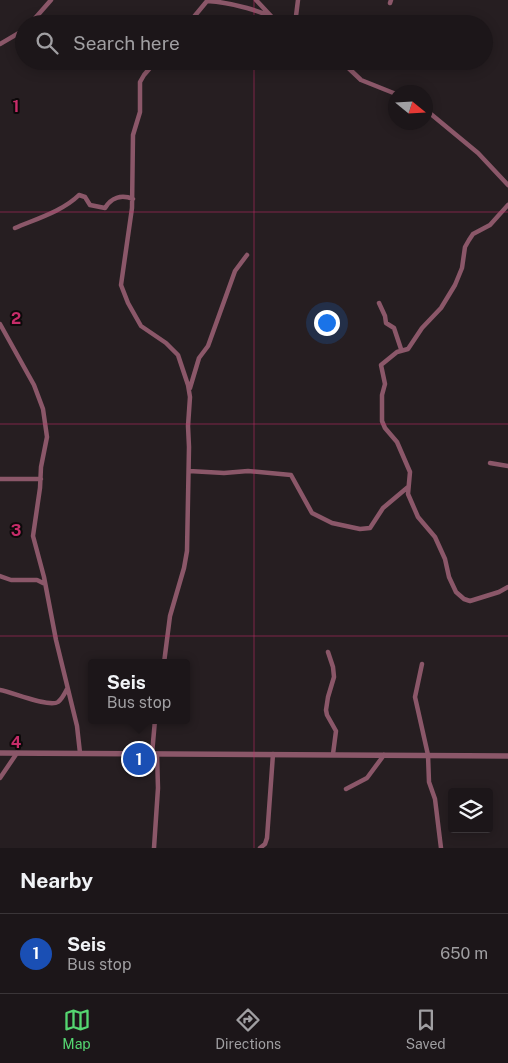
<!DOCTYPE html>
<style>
body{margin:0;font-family:"Public Sans",sans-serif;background:#292326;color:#f1f3f6}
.controls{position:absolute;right:15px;bottom:15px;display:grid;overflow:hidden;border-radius:5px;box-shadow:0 2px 12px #0003}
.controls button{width:45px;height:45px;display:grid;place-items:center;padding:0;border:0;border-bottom:1px solid #3a3538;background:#1c1619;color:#f1f3f6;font:25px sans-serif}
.compass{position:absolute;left:388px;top:85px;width:45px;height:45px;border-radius:50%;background:#1c1619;box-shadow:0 2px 12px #0003;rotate:108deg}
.you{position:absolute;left:326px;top:322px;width:18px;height:18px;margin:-12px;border:4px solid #fff;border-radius:50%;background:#1a73e8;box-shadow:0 0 0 8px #1a73e833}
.badge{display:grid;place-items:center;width:32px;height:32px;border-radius:50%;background:#55d671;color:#fff;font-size:16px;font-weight:700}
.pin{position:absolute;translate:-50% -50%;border:2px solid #fff;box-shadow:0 1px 5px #0006}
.popup{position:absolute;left:88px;top:659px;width:102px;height:65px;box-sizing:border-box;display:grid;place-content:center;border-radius:5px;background:#1c1619;filter:drop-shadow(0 1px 4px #0005);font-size:16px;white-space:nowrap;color:#a09fa2}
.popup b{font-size:19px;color:#f1f3f6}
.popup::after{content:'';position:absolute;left:50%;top:100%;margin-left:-10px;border:10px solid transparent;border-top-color:#1c1619}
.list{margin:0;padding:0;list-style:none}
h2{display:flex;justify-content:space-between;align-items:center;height:65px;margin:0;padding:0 20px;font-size:21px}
h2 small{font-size:16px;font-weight:400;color:#a09fa2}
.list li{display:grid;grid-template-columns:32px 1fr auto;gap:15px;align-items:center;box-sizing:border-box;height:80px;padding:0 20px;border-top:1px solid #3a3538}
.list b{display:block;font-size:19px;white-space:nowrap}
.list p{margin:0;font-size:16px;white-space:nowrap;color:#a09fa2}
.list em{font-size:16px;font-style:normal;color:#a09fa2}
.icon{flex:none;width:28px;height:28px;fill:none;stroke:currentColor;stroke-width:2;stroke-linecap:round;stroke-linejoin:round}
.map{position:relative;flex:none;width:508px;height:848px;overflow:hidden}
.search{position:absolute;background:#1c1619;box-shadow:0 2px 12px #0003;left:15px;right:15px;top:15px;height:55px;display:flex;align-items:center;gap:12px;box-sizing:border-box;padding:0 18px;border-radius:28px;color:#a09fa2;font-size:19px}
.sheet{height:145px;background:#1c1619}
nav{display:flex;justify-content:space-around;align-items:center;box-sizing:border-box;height:70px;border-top:1px solid #3a3538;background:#1c1619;font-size:14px;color:#a09fa2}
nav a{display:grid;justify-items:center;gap:2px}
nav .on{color:#55d671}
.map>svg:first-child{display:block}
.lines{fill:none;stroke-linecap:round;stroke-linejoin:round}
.minor{stroke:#8b5769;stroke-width:4.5}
.tertiary{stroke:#8b5769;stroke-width:5.5}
.grid{fill:none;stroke:#c62c69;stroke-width:1;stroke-opacity:0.55}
.grid-label{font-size:16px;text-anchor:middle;font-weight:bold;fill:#c62c69;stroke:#0d090a;stroke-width:4;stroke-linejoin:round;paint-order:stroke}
</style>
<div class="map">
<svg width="508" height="848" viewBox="0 0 508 848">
<rect width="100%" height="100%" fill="#261e21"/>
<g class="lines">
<path class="minor" d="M 256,0 L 271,16
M 390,3 L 391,0
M 30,24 L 51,0
M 188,24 L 207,1 C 229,2 266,11 283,24
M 295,24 L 298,0
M 0,44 L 24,30
M 156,61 L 144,75 L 140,82 L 140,112 L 133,135 L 132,208 L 121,285 L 128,303 L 141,326 L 166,343 L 178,355 L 188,385 L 190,397 L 188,426 L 189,447 L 187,551 L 184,568 L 170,616 L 164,663
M 341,61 L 361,80 L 396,94
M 426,110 L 478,153 L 508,185
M 508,205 L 490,225 L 473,234 L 469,240 L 465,247 L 462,268 L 455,285 L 441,308 L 422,328 L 408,349 L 397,352 L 381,365 L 385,384 L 382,395 L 382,421 L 385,428 L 397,442 L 410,472 L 408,494 L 418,517 L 435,537 L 445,559 L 449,577 L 456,592 L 464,599 L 470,601 L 499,592 L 508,587
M 15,228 C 36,219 63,211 79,195 L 85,197 L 90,205 L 105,208 C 111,198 121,194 133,199
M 379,303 L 385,316 L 386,323 L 394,328 L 401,349
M 0,324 L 34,385 L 43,409 L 47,437 L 41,467 L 40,488 L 33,536 L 44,577 L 56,640 L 77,726 L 80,753
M 190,388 L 199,358 L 208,346 L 235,271 L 247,255
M 490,463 L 508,466
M 189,471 L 224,473 L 248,471 L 291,475 L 312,513 L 332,523 L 360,529 L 370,528 L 383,508 L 408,487
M 0,479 L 41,479
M 0,576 L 11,580 L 37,580 L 45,584
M 328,652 L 333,667 L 334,677 L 328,697 L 326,710 L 327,715 L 336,731 L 333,754
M 422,664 L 415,697 L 428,755 L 429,782 L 435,799 L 441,848
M 0,690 C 12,692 49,708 58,702 C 62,699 65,693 67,689
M 152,754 L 155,720
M 0,778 L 17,753
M 346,789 L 367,778 L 384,755
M 154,848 L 158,788 L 157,754
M 260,848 L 265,844 L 267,838 L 273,754"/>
<path class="tertiary" d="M 0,753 L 508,756"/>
</g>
<path class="grid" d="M 254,0 L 254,24M 254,61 L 254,848M 0,212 L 508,212M 0,424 L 508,424M 0,636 L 508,636"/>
<g class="grid-label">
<text x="16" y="112">1</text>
<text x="16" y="324">2</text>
<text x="16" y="536">3</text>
<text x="16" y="748">4</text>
</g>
</svg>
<div class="controls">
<button><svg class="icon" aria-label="layers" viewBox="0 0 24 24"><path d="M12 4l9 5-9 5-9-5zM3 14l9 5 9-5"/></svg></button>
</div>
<svg class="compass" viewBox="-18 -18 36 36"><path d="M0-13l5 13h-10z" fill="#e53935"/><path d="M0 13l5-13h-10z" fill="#a09fa2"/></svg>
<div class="you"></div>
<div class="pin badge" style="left:139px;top:759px;background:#1a4fb4">1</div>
<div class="popup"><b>Seis</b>Bus stop</div>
<div class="search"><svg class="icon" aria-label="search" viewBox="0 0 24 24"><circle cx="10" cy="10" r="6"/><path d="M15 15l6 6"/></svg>Search here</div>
</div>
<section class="sheet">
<h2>Nearby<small></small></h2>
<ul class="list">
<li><span class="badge" style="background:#1a4fb4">1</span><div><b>Seis</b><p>Bus stop</p></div><em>650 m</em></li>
</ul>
</section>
<nav>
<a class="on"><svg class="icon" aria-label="map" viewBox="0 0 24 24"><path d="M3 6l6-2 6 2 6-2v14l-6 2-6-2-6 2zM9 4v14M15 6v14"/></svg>Map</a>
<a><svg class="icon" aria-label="directions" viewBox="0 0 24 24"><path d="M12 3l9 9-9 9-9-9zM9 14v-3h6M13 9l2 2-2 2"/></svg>Directions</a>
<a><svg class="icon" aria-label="saved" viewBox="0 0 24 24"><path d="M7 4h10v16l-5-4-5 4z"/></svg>Saved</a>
</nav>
